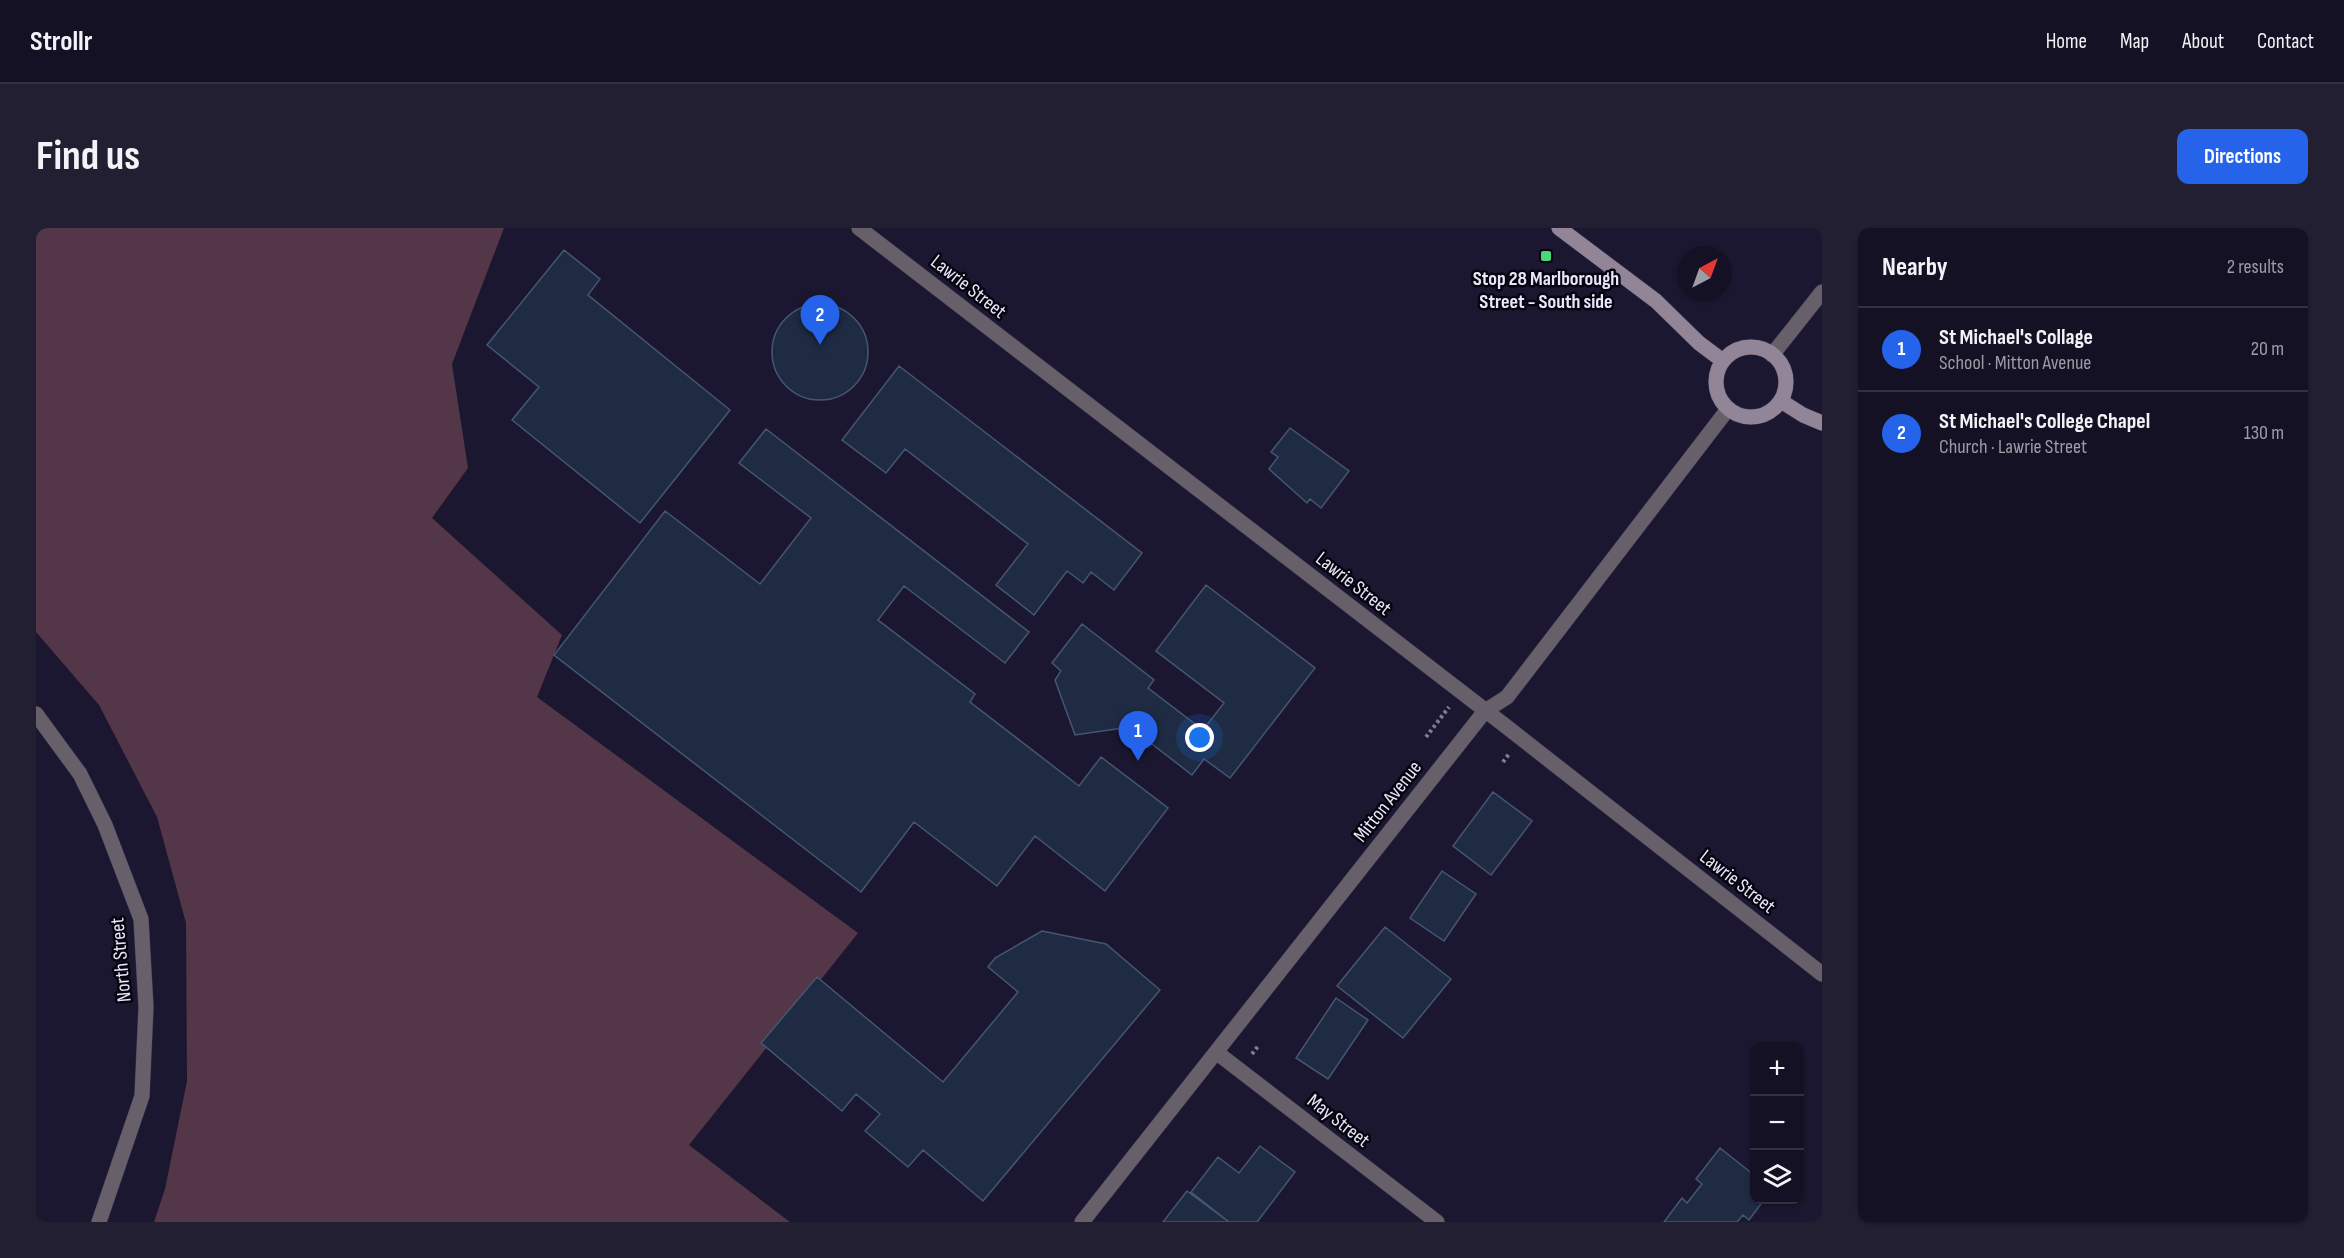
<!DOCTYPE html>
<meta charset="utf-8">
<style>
body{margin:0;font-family:"Sofia Sans Condensed",sans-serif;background:#211f31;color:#f1f3f6}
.controls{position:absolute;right:18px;bottom:18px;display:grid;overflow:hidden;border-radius:12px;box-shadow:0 2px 4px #0004}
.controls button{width:54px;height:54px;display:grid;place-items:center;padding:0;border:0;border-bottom:2px solid #333141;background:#141124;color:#f1f3f6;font:30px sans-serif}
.compass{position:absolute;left:1642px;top:18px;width:54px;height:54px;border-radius:50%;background:#141124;box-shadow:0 2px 4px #0004;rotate:41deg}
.you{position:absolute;left:1164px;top:510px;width:21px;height:21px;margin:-15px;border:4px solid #fff;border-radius:50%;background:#1a73e8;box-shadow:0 0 0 9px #1a73e833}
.badge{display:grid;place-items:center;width:39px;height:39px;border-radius:50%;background:#2563eb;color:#fff;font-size:20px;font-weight:700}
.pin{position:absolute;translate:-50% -50px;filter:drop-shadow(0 2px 3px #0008)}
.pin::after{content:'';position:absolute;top:32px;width:21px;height:18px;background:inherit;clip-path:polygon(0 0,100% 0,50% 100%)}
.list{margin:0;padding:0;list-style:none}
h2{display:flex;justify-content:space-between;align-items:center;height:78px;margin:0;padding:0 24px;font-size:26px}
h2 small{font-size:20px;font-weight:400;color:#9d9da6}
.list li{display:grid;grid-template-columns:39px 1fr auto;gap:18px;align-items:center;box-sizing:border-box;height:84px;padding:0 24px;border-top:2px solid #333141}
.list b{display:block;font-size:22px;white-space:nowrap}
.list p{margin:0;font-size:20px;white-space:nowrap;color:#9d9da6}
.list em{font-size:20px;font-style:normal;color:#9d9da6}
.icon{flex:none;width:33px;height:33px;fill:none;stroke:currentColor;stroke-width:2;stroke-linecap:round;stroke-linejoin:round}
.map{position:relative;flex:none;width:1786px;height:994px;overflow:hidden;border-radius:12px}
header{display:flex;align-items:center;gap:36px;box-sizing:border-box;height:84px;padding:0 30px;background:#141124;border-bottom:2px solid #333141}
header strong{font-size:28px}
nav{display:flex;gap:33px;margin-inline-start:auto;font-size:21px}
.intro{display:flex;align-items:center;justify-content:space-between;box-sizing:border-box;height:144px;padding:0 36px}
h1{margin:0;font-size:42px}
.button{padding:15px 27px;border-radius:12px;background:#2563eb;color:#fff;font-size:21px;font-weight:700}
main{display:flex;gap:36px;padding:0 36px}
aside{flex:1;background:#141124;border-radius:12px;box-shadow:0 2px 4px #0004}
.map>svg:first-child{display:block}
.green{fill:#533647}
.building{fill:#1e2b43;stroke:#475670;stroke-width:1.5}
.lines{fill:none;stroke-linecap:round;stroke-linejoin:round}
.street-casing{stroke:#343048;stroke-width:16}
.secondary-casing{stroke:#343048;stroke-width:16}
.path{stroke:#807d93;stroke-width:4;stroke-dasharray:3 3;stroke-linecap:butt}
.street{stroke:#675f6a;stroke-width:15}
.secondary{stroke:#938598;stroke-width:15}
.poi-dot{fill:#49d778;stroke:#06050f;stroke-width:2}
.labels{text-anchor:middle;stroke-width:5;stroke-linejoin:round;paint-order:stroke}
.poi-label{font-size:20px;font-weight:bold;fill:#e8e7f9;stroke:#06050f}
.street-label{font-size:20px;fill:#e8e7f9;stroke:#06050f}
</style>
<header>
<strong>Strollr</strong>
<nav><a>Home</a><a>Map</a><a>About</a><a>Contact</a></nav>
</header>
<div class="intro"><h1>Find us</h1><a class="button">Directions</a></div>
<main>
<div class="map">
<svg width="1786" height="994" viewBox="0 0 1786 994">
<rect width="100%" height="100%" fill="#1b1730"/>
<path class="green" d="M 0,0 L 468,0 L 416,136 L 432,240 L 396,290 L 526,407 L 501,469 L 822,705 L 653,917 L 754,994 L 118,994 L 129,961 L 151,853 L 150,695 L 121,589 L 63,477 L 0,404 Z"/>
<path class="building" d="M 528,22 L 564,51 L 552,67 L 694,182 L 604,295 L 476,192 L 503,159 L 451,117 Z
M736 124a48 48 0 1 1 96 0a48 48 0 1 1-96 0Z
M 863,138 L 1106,325 L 1078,362 L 1055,344 L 1047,355 L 1031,343 L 998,387 L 960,357 L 992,316 L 869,221 L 850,245 L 806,212 Z
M 1254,200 L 1313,243 L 1285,280 L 1274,271 L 1271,275 L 1233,241 L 1242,229 L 1235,224 Z
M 730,201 L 993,404 L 969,435 L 868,358 L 842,392 L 939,466 L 934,474 L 1043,558 L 1065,529 L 1132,580 L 1069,663 L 999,608 L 961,658 L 878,594 L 825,664 L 518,427 L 629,283 L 724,356 L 775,290 L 703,235 Z
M 1170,357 L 1279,440 L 1194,550 L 1168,531 L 1156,547 L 1094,499 L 1039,507 L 1019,452 L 1025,443 L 1016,435 L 1046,396 L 1118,452 L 1112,460 L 1167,502 L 1188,475 L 1120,423 Z
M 1457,564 L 1496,593 L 1455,647 L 1417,618 Z
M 1406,643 L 1440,666 L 1408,713 L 1374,690 Z
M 1349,699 L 1415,751 L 1367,810 L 1301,758 Z
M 1006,703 L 1070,716 L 1124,762 L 947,973 L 887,922 L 872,939 L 829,903 L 844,886 L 820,866 L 806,883 L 725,815 L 781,749 L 907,854 L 982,764 L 952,739 L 959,730 Z
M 1300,770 L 1332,792 L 1292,851 L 1260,830 Z
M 1224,918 L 1259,944 L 1221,994 L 1193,994 L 1155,964 L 1182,929 L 1203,945 Z
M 1684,920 L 1718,947 L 1718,972 L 1728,972 L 1713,992 L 1707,987 L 1701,994 L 1628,994 L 1646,970 L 1651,975 L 1666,956 L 1660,951 Z
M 1151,963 L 1193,994 L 1127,994 Z"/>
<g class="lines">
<g class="street-casing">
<path id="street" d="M 823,0 L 1467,496 L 1786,746
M 1736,127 L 1786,64
M 0,486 L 44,546 L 69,597 L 105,691 L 110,779 L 106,868 L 63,994
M 1180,824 L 1401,994
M 1046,994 L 1449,483 L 1471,469 L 1692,181"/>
</g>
<g class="secondary-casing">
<path id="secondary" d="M 1523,0 L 1620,73 L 1663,115 L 1687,133
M1680 154a35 35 0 1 1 70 0a35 35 0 1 1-70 0Z
M 1745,173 L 1767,187 L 1786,195"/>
</g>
<path class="path" d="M 1390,509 L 1413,479
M 1467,534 L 1473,526
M 1216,826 L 1223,817"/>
<use href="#street" class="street"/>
<use href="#secondary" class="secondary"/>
</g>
<rect class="poi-dot" x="1504" y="22" width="12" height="12" rx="3"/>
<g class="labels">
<g class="poi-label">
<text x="1510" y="57">Stop 28 Marlborough<tspan x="1510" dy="23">Street - South side</tspan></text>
</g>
<g class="street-label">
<text transform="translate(933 58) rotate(38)" y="7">Lawrie Street</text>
<text transform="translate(1318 355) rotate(38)" y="7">Lawrie Street</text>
<text transform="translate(1351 573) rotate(-52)" y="7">Mitton Avenue</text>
<text transform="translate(1702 653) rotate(38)" y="7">Lawrie Street</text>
<text transform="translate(84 732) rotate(-95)" y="7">North Street</text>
<text transform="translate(1303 892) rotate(38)" y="7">May Street</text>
</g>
</g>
</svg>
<div class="controls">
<button>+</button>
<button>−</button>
<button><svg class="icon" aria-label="layers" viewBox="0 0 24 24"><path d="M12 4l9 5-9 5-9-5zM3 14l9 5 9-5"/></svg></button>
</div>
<svg class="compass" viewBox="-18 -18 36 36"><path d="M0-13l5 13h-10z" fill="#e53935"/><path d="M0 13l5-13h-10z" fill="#9d9da6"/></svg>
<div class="you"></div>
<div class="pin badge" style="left:1102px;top:533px">1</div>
<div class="pin badge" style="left:784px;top:117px">2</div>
</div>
<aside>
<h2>Nearby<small>2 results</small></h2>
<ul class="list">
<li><span class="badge">1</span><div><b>St Michael's Collage</b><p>School · Mitton Avenue</p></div><em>20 m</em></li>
<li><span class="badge">2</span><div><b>St Michael's College Chapel</b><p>Church · Lawrie Street</p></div><em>130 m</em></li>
</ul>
</aside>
</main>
